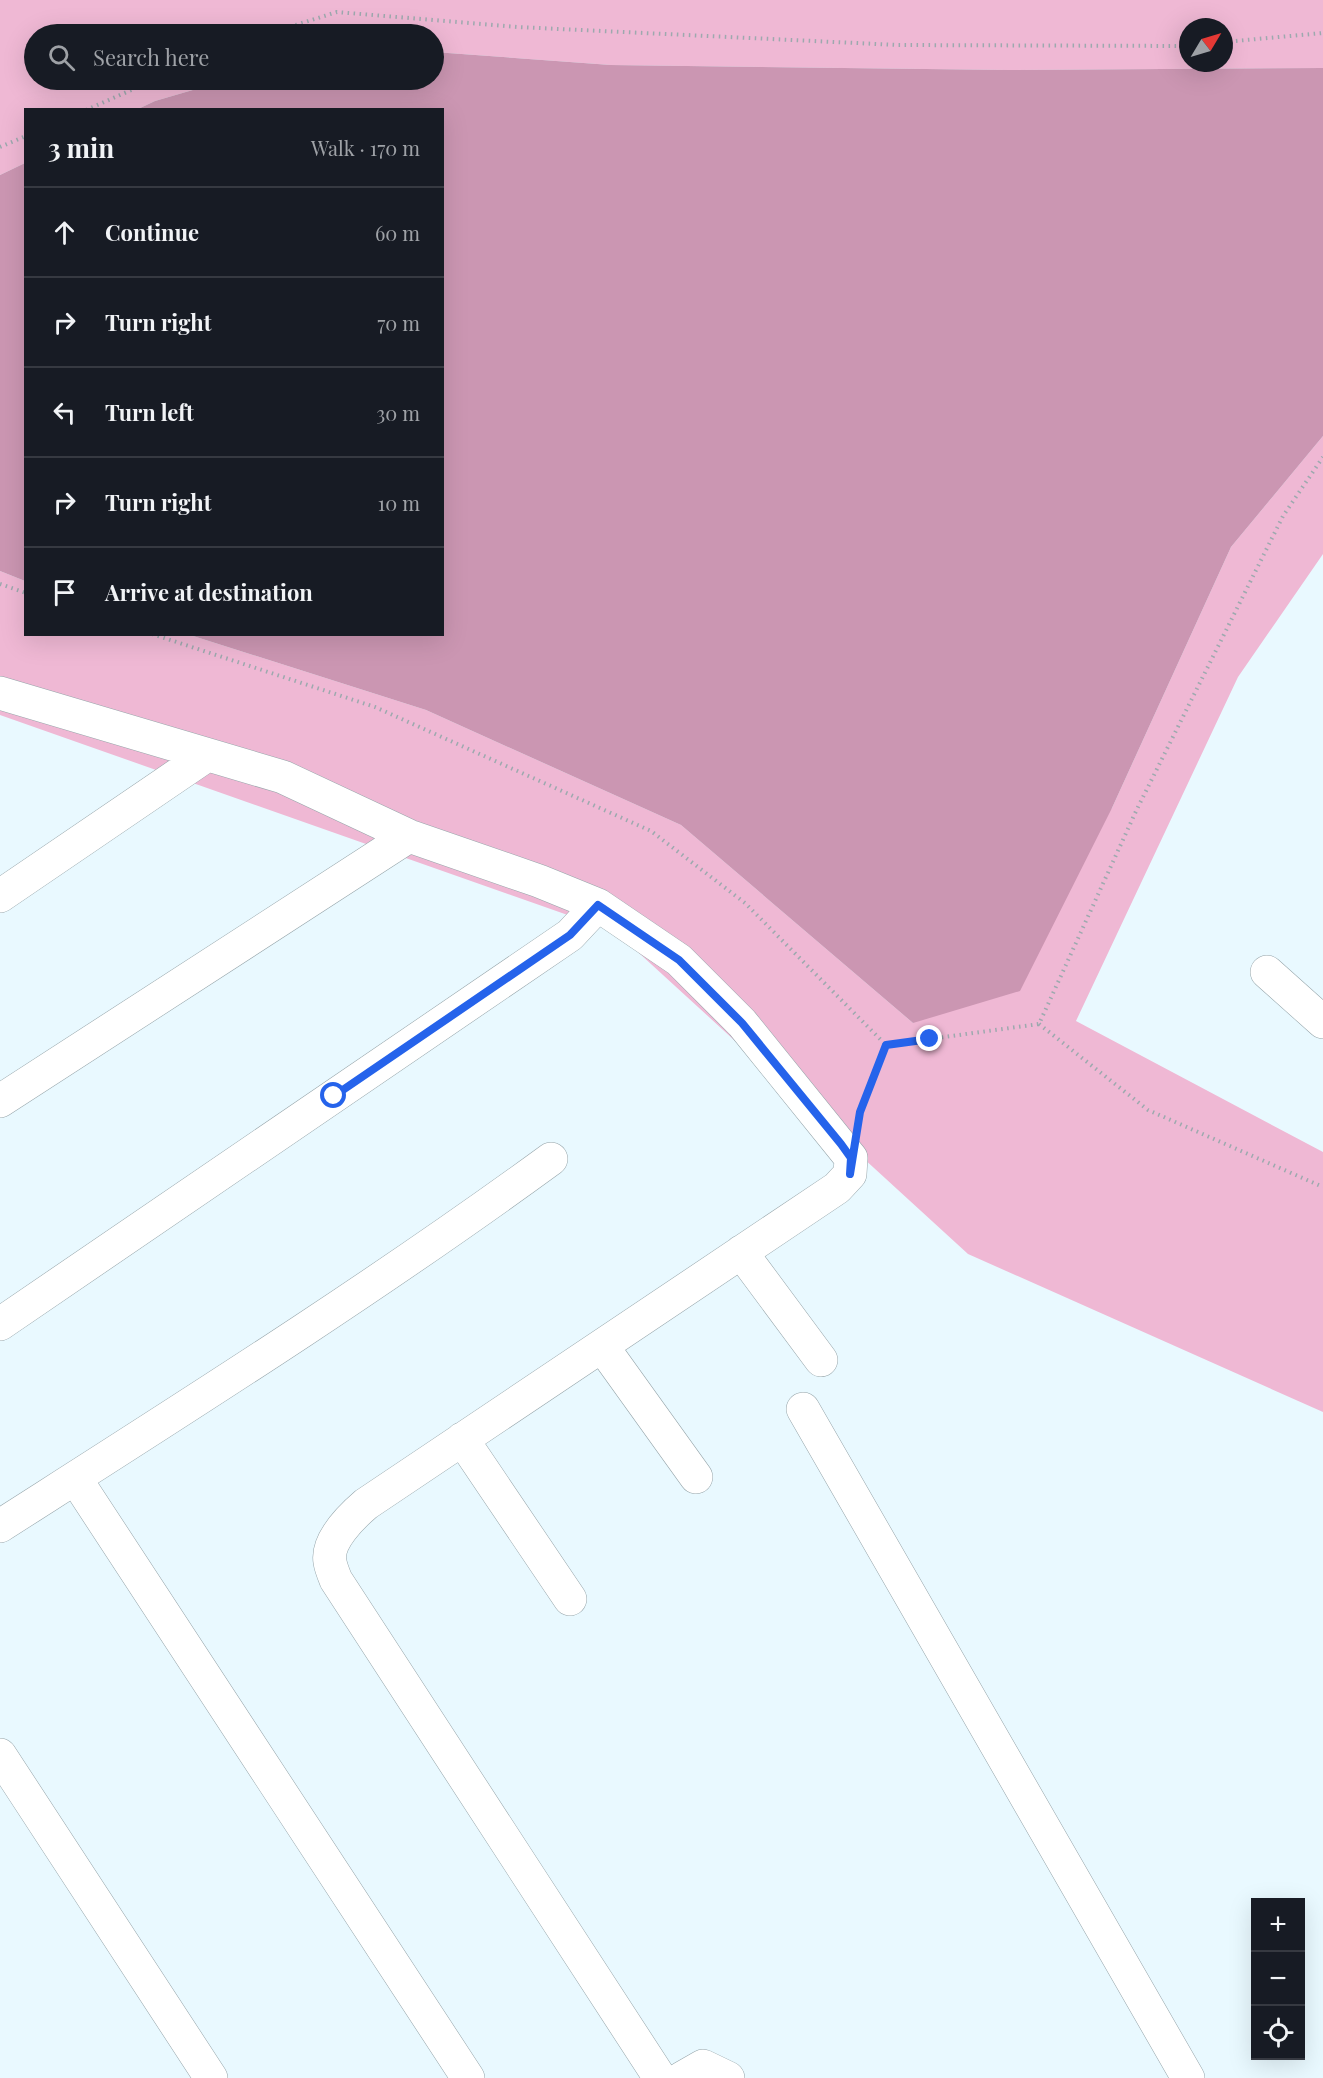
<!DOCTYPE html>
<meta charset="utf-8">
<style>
body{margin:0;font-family:"Playfair Display",serif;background:#242831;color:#f1f3f6}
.controls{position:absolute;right:18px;bottom:18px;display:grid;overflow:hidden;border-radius:0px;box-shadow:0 6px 24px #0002}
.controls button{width:54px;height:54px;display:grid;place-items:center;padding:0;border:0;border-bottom:2px solid #363941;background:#171b24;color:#f1f3f6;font:30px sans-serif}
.compass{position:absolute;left:1179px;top:18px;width:54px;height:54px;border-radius:50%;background:#171b24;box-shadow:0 6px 24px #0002;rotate:52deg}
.stop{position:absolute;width:18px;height:18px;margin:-14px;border:4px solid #2563eb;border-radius:50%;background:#fff}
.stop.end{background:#2563eb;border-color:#fff;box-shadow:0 2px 6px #0008}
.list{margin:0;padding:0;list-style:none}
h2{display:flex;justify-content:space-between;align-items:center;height:78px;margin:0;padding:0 24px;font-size:26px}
h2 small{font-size:20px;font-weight:400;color:#9ea1a6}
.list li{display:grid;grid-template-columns:39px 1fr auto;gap:18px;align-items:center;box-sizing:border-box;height:90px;padding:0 24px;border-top:2px solid #363941}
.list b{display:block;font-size:22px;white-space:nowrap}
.list em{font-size:20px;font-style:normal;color:#9ea1a6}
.icon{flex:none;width:33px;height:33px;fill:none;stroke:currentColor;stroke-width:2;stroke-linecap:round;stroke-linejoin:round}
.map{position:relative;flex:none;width:1323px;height:2078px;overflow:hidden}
.search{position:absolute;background:#171b24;box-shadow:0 6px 24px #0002;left:24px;top:24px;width:420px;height:66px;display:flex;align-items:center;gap:15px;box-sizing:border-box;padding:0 21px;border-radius:33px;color:#9ea1a6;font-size:22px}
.panel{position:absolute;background:#171b24;box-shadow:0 6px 24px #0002;left:24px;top:108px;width:420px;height:528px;border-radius:0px}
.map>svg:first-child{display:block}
.green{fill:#efb8d4;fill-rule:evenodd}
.water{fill:#cb96b2}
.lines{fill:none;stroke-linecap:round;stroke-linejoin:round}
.minor-casing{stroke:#96a5aa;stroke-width:34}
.path{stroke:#9da9ae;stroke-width:4;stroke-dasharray:1.5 4.5;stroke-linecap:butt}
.minor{stroke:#fff;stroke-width:33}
.route{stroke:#2563eb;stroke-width:8}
</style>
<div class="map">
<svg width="1323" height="2078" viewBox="0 0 1323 2078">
<rect width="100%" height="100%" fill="#e9f9ff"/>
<path class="green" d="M 0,0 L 1323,0 L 1323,68 L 1008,70 L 611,65 L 434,52 L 434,34 L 34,34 L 34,80 L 227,80 L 155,101 L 138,109 L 26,110 L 25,163 L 0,175 ZM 1188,27 L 1224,27 L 1224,63 L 1188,63 Z
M 1323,436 L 1323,554 L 1238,677 L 1076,1021 L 1323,1152 L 1323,1412 L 968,1254 L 616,932 L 0,715 L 0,571 L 25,581 L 26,634 L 190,635 L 426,710 L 681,825 L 913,1023 L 1112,808 L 1231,547 Z"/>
<path class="water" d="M 434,52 L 611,65 L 1008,70 L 1323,68 L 1323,436 L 1231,547 L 1112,808 L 1020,991 L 913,1023 L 681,825 L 426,710 L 190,635 L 442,634 L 442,110 L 138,109 L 155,101 L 227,80 L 434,80 Z
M 25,163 L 25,581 L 0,571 L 0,175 Z"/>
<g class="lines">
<g class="minor-casing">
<path id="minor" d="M 0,693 L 283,777 L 409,836 L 539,881 L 598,905 L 679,960 L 742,1023 L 851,1158 L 850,1174 L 837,1188 L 366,1504 C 352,1516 326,1541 330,1562 C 331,1568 334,1575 336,1580 L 660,2078
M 0,896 L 207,755
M 1267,972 L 1323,1022
M 0,1101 L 409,836
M 741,1252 L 821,1360
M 0,1324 L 570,935 L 598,905
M 602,1346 L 696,1477
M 803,1409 L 1188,2078
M 462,1439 L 570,1599
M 75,1478 L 468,2078
M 0,1526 C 186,1407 373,1289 551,1159
M 0,1755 L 211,2078
M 682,2078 L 703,2066 L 728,2078"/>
</g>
<path class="path" d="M 267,34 L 337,12 L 517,27 L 898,45 L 1188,46
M 1224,42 L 1323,33
M 86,110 L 154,80
M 0,147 L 26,136
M 0,584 L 26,593
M 152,634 L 375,707 L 651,831 L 745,903 L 886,1045 L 1039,1024 L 1137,809 L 1283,516 L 1323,457
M 1039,1024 L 1148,1110 L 1323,1187
M 860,1114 L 886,1045"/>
<use href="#minor" class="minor"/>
</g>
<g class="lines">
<path class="route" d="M 334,1096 L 570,935 L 598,905 L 679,960 L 742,1023 L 841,1144 L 851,1158 L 850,1174 L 860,1112 L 886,1045 L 930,1039"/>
</g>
</svg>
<div class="controls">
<button>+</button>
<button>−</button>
<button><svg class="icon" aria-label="locate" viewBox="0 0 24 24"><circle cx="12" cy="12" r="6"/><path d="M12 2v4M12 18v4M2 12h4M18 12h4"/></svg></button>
</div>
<svg class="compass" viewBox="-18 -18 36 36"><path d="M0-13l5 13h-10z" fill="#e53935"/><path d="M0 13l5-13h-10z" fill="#9ea1a6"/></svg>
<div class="stop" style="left:334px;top:1096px"></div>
<div class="stop end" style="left:930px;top:1039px"></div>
<div class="search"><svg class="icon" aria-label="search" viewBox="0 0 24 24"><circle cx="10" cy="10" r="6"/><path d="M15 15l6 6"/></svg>Search here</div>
<section class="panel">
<h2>3 min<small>Walk · 170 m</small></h2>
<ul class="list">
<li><svg class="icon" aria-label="ahead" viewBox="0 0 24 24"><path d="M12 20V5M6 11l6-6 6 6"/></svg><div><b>Continue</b></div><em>60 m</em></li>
<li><svg class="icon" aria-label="right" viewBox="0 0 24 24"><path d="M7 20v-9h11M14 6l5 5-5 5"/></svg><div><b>Turn right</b></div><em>70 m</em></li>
<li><svg class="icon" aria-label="left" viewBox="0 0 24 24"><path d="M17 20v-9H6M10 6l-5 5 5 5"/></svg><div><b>Turn left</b></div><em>30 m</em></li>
<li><svg class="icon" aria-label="right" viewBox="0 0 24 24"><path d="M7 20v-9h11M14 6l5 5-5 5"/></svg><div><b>Turn right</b></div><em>10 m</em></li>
<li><svg class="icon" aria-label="arrive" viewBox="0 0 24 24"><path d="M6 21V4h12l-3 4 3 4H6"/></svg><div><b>Arrive at destination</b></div></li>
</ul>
</section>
</div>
